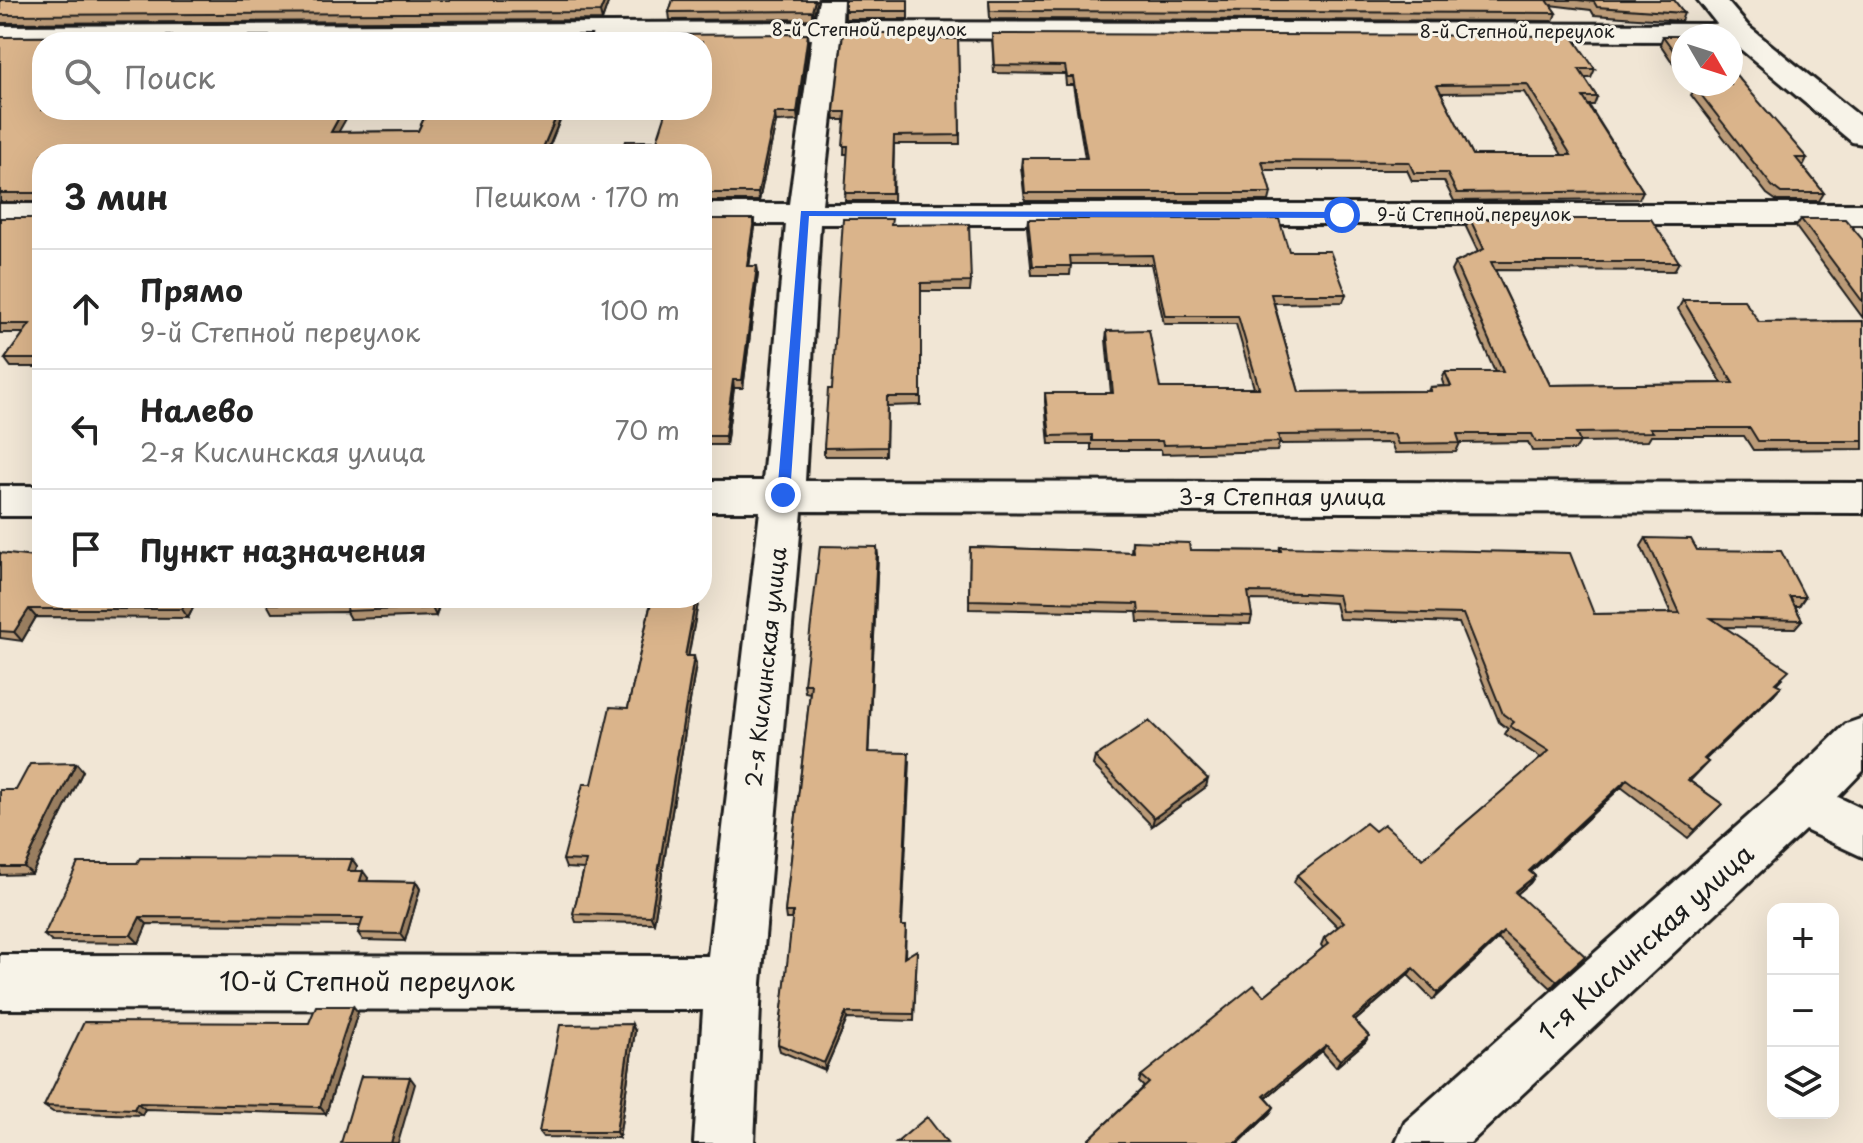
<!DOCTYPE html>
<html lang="ru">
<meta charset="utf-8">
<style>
body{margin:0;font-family:"Playpen Sans",sans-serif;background:#f6f6f6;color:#222}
.controls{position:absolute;right:24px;bottom:24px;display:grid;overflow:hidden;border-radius:16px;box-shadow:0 8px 32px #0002}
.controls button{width:72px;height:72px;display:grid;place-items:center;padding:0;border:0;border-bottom:2px solid #e0e0e0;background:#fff;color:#222;font:40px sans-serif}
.compass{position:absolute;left:1671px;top:24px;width:72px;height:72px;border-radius:50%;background:#fff;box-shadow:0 8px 32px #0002;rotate:129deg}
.stop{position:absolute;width:24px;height:24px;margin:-18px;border:6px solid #2563eb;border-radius:50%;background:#fff}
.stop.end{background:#2563eb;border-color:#fff;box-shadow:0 2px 8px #0008}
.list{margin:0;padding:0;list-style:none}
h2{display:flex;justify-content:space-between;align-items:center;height:104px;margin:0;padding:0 32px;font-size:34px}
h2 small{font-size:26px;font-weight:400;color:#767676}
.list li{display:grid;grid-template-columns:52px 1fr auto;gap:24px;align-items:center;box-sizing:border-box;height:120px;padding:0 32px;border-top:2px solid #e0e0e0}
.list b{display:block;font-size:30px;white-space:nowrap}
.list p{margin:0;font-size:26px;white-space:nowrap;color:#767676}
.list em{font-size:26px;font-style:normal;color:#767676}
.icon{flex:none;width:44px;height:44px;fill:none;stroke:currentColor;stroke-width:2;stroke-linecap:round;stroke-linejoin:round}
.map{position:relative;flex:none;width:1863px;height:1143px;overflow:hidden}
.search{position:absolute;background:#fff;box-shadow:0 8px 32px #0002;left:32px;top:32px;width:680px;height:88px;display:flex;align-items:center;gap:20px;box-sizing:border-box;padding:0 28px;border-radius:32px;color:#767676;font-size:30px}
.panel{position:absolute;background:#fff;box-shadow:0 8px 32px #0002;left:32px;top:144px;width:680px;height:464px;border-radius:32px}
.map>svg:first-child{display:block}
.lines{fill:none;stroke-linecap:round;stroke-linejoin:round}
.minor-casing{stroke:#1c1c1c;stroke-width:6}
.minor{fill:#f7f3e8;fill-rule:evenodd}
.wall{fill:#bb9b78;stroke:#1c1c1c;stroke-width:2;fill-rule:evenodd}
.shaded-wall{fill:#997e61;stroke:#1c1c1c;stroke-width:2}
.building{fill:#dab48b;stroke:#1c1c1c;stroke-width:2;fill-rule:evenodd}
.route{fill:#2563eb}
.labels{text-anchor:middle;stroke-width:6;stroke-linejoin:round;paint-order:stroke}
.far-street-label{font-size:18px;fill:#1c1c1c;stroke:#f7f3e8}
.street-label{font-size:22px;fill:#1c1c1c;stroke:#f7f3e8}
.near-street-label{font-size:26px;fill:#1c1c1c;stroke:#f7f3e8}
</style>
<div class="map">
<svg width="1863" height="1143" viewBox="0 0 1863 1143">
<rect width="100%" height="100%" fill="#f1e6d5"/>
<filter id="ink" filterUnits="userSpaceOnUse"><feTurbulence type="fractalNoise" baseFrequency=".0125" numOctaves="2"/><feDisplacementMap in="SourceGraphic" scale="16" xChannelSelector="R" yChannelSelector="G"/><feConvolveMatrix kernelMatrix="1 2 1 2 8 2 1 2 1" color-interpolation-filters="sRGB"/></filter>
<g filter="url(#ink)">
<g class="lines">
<g class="minor-casing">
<path id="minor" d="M 819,0 L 843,0 L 842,22 L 1717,24 L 1698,0 L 1726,0 L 1749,27 L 1863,119 L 1863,144 L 1852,142 L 1731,41 L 1731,36 L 1683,36 L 1683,41 L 841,38 L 822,204 L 1863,204 L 1863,224 L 820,224 L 805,481 L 1863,483 L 1863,513 L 802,511 L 761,983 L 754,1143 L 694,1143 L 703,1010 L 0,1009 L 0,955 L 708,956 L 760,511 L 702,511 L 702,481 L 763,481 L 786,224 L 702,224 L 702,204 L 789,204 L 812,39 L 0,42 L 0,26 L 815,22 Z
M 0,204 L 42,204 L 42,224 L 0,224 Z
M 0,486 L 42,486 L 42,516 L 0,516 Z
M 1863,718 L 1863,771 L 1838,797 L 1863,809 L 1863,857 L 1805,830 L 1470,1143 L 1396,1143 L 1405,1122 L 1782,786 L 1846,724 Z"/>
</g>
<use href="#minor" class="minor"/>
</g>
<path class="wall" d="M 0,0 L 609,0 L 602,20 L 0,23 Z
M 673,0 L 818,0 L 812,19 L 670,20 L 669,12 Z
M 845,0 L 908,0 L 908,19 L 845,19 Z
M 989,0 L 1674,0 L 1684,13 L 1681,21 L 1594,15 L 1591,10 L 1550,5 L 1556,13 L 1553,21 L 990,19 Z
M 992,34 L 1595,69 L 1591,78 L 1584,78 L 1597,97 L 1594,105 L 1589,105 L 1643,191 L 1639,199 L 1454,201 L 1444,181 L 1412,181 L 1407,170 L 1264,170 L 1271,193 L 1269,201 L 1025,201 L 1021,167 L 1022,158 L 1085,158 L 1073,85 L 1066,85 L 1065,74 L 994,73 ZM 1524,92 L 1562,155 L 1473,155 L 1441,93 Z
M 591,35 L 592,42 L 42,42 L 339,132 L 418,131 L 428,110 L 564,110 L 548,150 L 621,151 L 657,141 L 809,42 L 798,121 L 776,122 L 759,201 L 702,201 L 702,154 L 42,154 L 42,367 L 11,367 L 5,359 L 24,333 L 0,333 L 0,218 L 39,218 L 39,202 L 0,202 L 0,37 Z
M 1663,36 L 1683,36 L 1683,78 L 1660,44 Z
M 907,39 L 958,39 L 960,144 L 894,144 L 893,201 L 845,201 L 848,154 L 844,154 L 845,120 L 835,120 L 834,112 Z
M 1687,84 L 1731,84 L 1807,158 L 1803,166 L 1824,193 L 1819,201 L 1777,201 L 1767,194 L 1691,95 L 1693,92 Z
M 702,219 L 754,219 L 755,227 L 749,266 L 757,266 L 758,274 L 743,388 L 734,388 L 726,445 L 702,445 Z
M 1028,219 L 1289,251 L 1346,294 L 1343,302 L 1274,303 L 1299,392 L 1428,391 L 1430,387 L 1444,386 L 1442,380 L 1445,372 L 1495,372 L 1451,271 L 1455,263 L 1478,252 L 1466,227 L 1470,219 L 1679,262 L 1674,271 L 1495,270 L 1550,385 L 1722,383 L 1678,309 L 1683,300 L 1759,322 L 1863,321 L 1863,449 L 1753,450 L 1744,436 L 1651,436 L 1648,441 L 1580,442 L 1575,450 L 1532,451 L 1528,442 L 1460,443 L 1456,452 L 1395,453 L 1391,443 L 1279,444 L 1277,451 L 1162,454 L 1161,450 L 1091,450 L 1091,444 L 1049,444 L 1045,402 L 1045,393 L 1111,393 L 1106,339 L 1107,331 L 1160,388 L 1254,388 L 1236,324 L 1164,324 L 1151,264 L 1071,264 L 1070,275 L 1032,275 L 1027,227 Z
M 1801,219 L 1863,240 L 1863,318 L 1796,227 Z
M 891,225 L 971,282 L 970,291 L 921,291 L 921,405 L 887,406 L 886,456 L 824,456 L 824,448 L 832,389 Z
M 1646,538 L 1697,550 L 1805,597 L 1799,606 L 1795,606 L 1802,620 L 1795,628 L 1724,627 L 1782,678 L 1777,683 L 1774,694 L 1705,760 L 1708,762 L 1690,781 L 1722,804 L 1688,838 L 1621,787 L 1531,872 L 1535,876 L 1530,883 L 1517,894 L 1579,963 L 1551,988 L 1498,939 L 1433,1000 L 1408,975 L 1355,1021 L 1369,1036 L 1365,1042 L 1336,1067 L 1322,1051 L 1266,1098 L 1274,1107 L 1270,1113 L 1239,1143 L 1085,1143 L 1144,1087 L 1139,1082 L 1141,1076 L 1264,996 L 1323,948 L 1321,945 L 1324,938 L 1338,927 L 1294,883 L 1297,875 L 1375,831 L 1423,859 L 1541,758 L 1505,734 L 1508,729 L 1499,722 L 1459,623 L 1339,619 L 1335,603 L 1302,601 L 1249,600 L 1252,616 L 1250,624 L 1138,622 L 1137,612 L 969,609 L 970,547 L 1131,552 L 1132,541 L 1190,550 L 1279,551 L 1280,547 L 1594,614 L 1671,613 L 1641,546 Z
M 0,553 L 42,598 L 441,598 L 436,616 L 350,619 L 346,612 L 272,613 L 267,604 L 268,601 L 197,600 L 188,618 L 36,617 L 22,641 L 0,638 Z
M 878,555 L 868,752 L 910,761 L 902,926 L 906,926 L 905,957 L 917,950 L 914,1021 L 847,1019 L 825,1070 L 780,1051 L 778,1044 L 793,919 L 786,919 L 785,912 L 810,693 L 805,692 L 804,684 Z
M 586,598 L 699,598 L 688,656 L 696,664 L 654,923 L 576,922 L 573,914 L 584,869 L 566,868 L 563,860 L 592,784 L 628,708 L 651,602 L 587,601 Z
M 1095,757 L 1206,787 L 1152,826 L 1093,765 Z
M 76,763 L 83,771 L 32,874 L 0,875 L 0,790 L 16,790 Z
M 352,859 L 357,866 L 356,871 L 368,878 L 367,881 L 416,882 L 420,889 L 405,941 L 363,940 L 358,933 L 360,926 L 147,924 L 139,943 L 52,942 L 44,935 L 137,863 Z
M 358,1012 L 326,1114 L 145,1109 L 142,1115 L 53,1112 L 44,1106 L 309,1023 Z
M 635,1031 L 619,1138 L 543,1137 L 539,1132 Z"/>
<path class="shaded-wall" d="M 605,0 L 609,0 L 602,20 L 600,12 Z
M 815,0 L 818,0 L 812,19 L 812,11 Z
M 808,34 L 809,42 L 798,121 L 797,113 Z
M 343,110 L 351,110 L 334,140 L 331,132 Z
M 559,110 L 564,110 L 546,154 L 542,150 Z
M 775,113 L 776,122 L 759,201 L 758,193 Z
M 754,219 L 755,227 L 748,274 L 747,266 Z
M 757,266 L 758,274 L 743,388 L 742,380 Z
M 733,380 L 734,388 L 726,445 L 725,436 Z
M 877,547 L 878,555 L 868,760 L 868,752 Z
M 704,553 L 706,562 L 702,582 L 702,564 Z
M 188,598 L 196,598 L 197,600 L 188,618 L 182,609 Z
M 435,598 L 441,598 L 436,616 L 432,608 Z
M 696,598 L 699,598 L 687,664 L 685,656 Z
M 29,609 L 36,617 L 22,641 L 14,632 Z
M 694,656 L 696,664 L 654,923 L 651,916 Z
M 1781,686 L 1774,694 L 1697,767 L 1704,759 Z
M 76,763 L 83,771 L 32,874 L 24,867 Z
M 1208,779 L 1206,787 L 1152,826 L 1154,818 Z
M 1627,779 L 1621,787 L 1524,878 L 1529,871 Z
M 352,859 L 357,866 L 353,878 L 348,871 Z
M 363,871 L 368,878 L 365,888 L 360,881 Z
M 1535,876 L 1530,883 L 1510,900 L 1515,892 Z
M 416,882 L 420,889 L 405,941 L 400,934 Z
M 140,917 L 147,924 L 139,943 L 131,935 Z
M 1503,932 L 1498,939 L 1433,1000 L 1438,993 Z
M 1585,956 L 1579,963 L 1551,988 L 1557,981 Z
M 1413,968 L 1408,975 L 1349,1026 L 1353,1019 Z
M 353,1006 L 358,1012 L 326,1114 L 320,1107 Z
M 846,1013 L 847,1019 L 825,1070 L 824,1063 Z
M 632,1024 L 635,1031 L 619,1138 L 616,1132 Z
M 1369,1036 L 1365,1042 L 1336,1067 L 1340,1060 Z
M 1326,1045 L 1322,1051 L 1261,1102 L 1264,1096 Z
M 410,1077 L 415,1084 L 398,1143 L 391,1143 Z
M 137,1103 L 145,1109 L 142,1115 L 134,1109 Z
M 1274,1107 L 1270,1113 L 1239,1143 L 1236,1143 Z"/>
<path class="building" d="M 0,0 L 605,0 L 600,12 L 0,15 Z
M 673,0 L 815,0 L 812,11 L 669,12 Z
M 845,0 L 908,0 L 908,11 L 845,11 Z
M 989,0 L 1547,0 L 1556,13 L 990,11 Z
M 1577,0 L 1674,0 L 1684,13 L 1597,7 L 1594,2 Z
M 1690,31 L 1699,31 L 1703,36 L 1683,36 L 1683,64 L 1663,36 L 1687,36 Z
M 843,33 L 907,33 L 907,39 L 958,39 L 960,135 L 894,136 L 892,193 L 845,193 L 848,146 L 843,146 L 846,112 L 834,112 Z
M 808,34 L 797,113 L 775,113 L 758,193 L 702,193 L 702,154 L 42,154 L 42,359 L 5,359 L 30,324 L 0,324 L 0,218 L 39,218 L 39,193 L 0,193 L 0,37 L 591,35 L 588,42 L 42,42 L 42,110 L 343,110 L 331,132 L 418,131 L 428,110 L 559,110 L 542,150 L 621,151 L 625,141 L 657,141 L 667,110 L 702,110 L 702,42 L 659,42 L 661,35 Z
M 992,34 L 1572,36 L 1595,69 L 1579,69 L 1597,97 L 1583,97 L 1643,191 L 1457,193 L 1447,173 L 1414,173 L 1409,162 L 1262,161 L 1271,193 L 1025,193 L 1022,158 L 1087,158 L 1073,77 L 1067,77 L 1065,66 L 994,65 ZM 1527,84 L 1571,155 L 1473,155 L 1437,85 Z
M 1731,69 L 1807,158 L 1796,158 L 1824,193 L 1781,193 L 1772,186 L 1695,87 L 1697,84 L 1731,84 Z
M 702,219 L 754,219 L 747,266 L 757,266 L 742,380 L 733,380 L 725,436 L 702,436 Z
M 843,219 L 892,219 L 891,225 L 969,224 L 971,282 L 921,283 L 921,397 L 887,397 L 886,447 L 824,448 L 828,389 L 832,389 Z
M 1028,219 L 1279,219 L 1289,251 L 1330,251 L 1346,294 L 1271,294 L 1299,392 L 1431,391 L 1430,387 L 1451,386 L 1445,372 L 1503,372 L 1455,263 L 1484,249 L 1470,219 L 1651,219 L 1679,262 L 1491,262 L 1550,385 L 1733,383 L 1683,300 L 1744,300 L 1759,322 L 1863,321 L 1863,441 L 1758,441 L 1750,428 L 1650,428 L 1653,432 L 1576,433 L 1580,442 L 1536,442 L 1532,434 L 1457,434 L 1460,443 L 1398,444 L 1394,434 L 1278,435 L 1280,442 L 1163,445 L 1162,441 L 1092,441 L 1092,435 L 1050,436 L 1045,393 L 1113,393 L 1107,331 L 1149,330 L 1160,388 L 1259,388 L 1238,316 L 1165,316 L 1152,255 L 1070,256 L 1071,266 L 1033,266 Z
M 1801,219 L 1845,219 L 1863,240 L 1863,302 Z
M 1646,538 L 1691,539 L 1697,550 L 1781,551 L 1805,597 L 1790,597 L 1802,620 L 1711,618 L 1789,670 L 1775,683 L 1781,686 L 1704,759 L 1708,762 L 1688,780 L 1722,804 L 1695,830 L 1627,779 L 1529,871 L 1535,876 L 1515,892 L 1585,956 L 1557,981 L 1503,932 L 1438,993 L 1413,968 L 1353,1019 L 1369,1036 L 1340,1060 L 1326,1045 L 1264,1096 L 1274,1107 L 1236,1143 L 1085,1143 L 1149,1083 L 1141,1076 L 1254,985 L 1264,996 L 1329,943 L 1324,938 L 1344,922 L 1297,875 L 1366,823 L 1375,831 L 1384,824 L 1423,859 L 1549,751 L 1510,726 L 1514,722 L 1503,714 L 1463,614 L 1342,611 L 1338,595 L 1304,593 L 1248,592 L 1252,616 L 1139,613 L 1138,604 L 969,600 L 970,547 L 1133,552 L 1132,541 L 1189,543 L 1190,550 L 1281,551 L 1280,547 L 1570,553 L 1594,614 L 1680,613 Z
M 820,546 L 877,547 L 868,752 L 909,753 L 901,926 L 906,926 L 904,958 L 917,950 L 914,1014 L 846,1013 L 824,1063 L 778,1044 L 793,912 L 785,912 L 811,684 L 804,684 Z
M 0,553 L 42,558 L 42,598 L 188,598 L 182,609 L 29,609 L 14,632 L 0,631 Z
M 269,598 L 435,598 L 432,608 L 346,611 L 348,604 L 267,604 Z
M 652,598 L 696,598 L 685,656 L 694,656 L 651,916 L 573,914 L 586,861 L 563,860 L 583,784 L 592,784 L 610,707 L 628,708 Z
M 1149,721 L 1208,779 L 1154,818 L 1095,757 Z
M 76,763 L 24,867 L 0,867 L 0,790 L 16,790 L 30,764 Z
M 140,858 L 352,859 L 348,871 L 363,871 L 360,881 L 416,882 L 400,934 L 358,933 L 363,918 L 140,917 L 131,935 L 44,935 L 78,863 L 137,863 Z
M 316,1006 L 353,1006 L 320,1107 L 137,1103 L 134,1109 L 44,1106 L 84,1022 L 309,1023 Z
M 632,1024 L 616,1132 L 539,1132 L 560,1025 Z
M 361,1076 L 410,1077 L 391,1143 L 341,1143 Z
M 927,1117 L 947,1143 L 896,1143 Z"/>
</g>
<path class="route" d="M 801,211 L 1342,212 L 1347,215 L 1342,218 L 809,216 L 790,495 L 783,500 L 777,495 Z"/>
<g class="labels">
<g class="far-street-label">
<text x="869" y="36">8-й Степной переулок</text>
<text x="1517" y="38">8-й Степной переулок</text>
<text x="1474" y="221">9-й Степной переулок</text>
</g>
<g class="street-label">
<text x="1282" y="505">3-я Степная улица</text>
<text transform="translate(766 667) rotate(-84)" y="8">2-я Кислинская улица</text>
</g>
<g class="near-street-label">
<text transform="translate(1646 943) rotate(-42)" y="9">1-я Кислинская улица</text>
<text x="367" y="991">10-й Степной переулок</text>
</g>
</g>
</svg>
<div class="controls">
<button>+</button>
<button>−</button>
<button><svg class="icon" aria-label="layers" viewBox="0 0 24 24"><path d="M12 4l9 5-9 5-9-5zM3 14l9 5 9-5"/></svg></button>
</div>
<svg class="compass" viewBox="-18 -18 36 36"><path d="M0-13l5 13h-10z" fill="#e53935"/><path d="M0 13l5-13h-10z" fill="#767676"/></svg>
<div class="stop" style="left:1342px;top:215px"></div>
<div class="stop end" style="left:783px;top:495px"></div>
<div class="search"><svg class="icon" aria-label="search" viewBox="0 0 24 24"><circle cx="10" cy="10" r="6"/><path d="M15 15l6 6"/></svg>Поиск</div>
<section class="panel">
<h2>3 мин<small>Пешком · 170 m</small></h2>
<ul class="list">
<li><svg class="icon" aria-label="ahead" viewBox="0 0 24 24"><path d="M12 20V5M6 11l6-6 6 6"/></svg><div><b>Прямо</b><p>9-й Степной переулок</p></div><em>100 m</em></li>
<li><svg class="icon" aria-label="left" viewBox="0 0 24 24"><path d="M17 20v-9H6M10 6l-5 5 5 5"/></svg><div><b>Налево</b><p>2-я Кислинская улица</p></div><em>70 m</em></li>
<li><svg class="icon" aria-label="arrive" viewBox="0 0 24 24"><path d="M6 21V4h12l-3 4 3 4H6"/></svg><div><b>Пункт назначения</b></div></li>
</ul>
</section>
</div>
